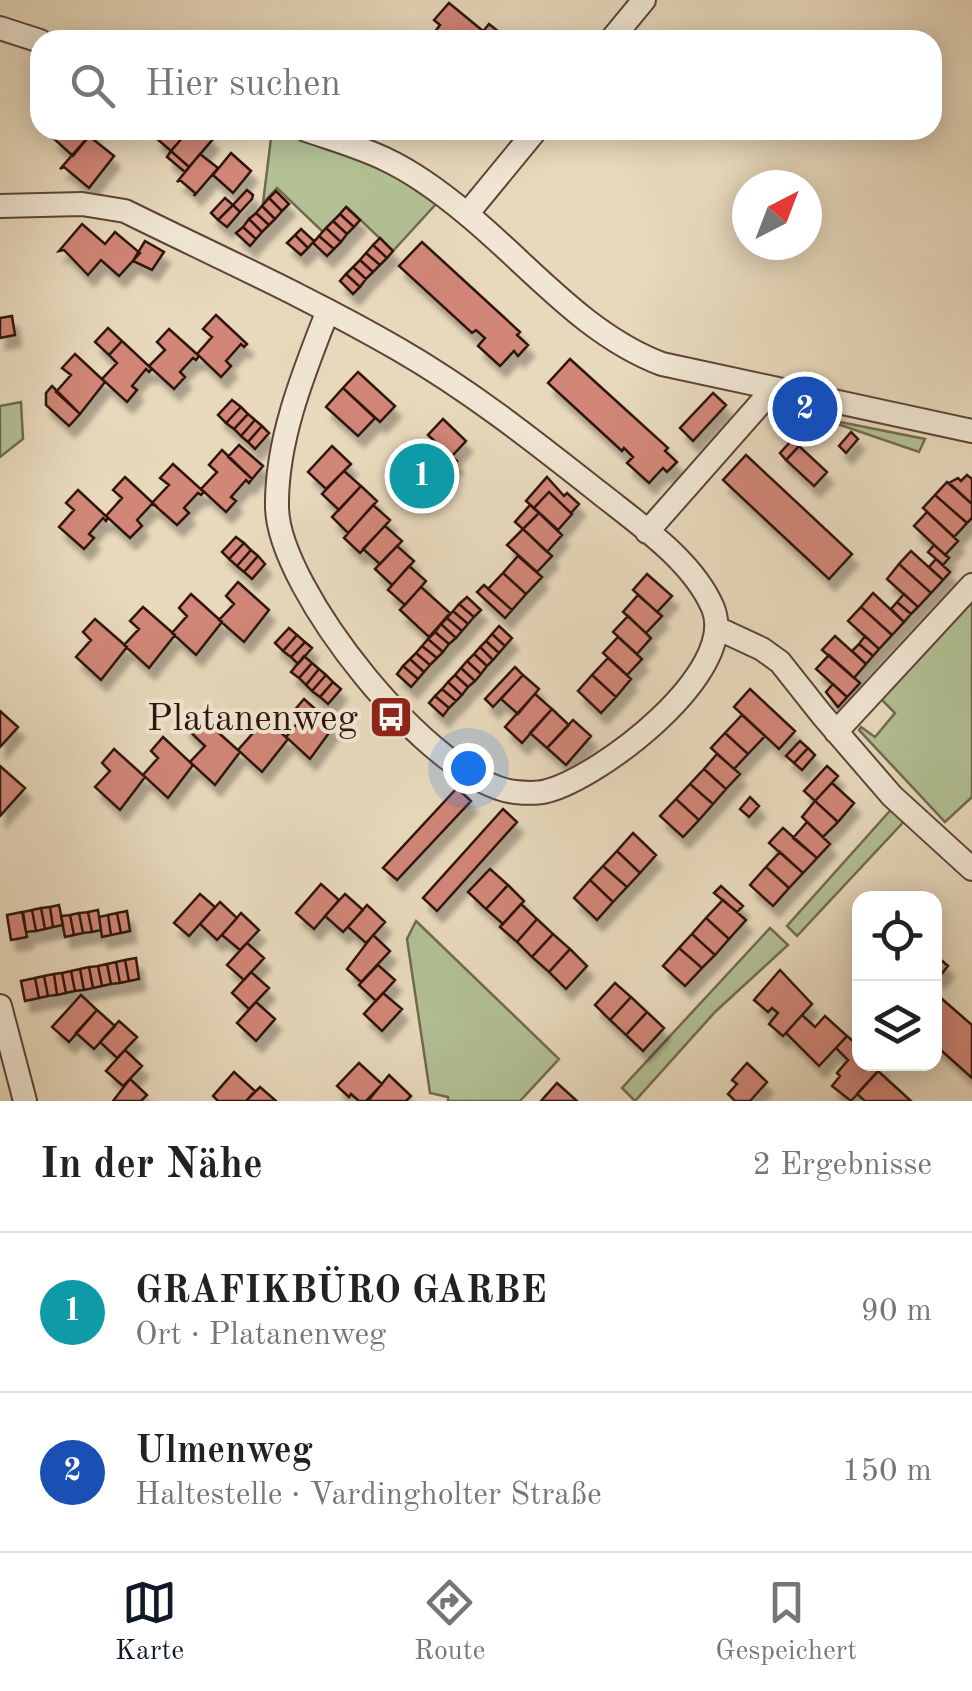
<!DOCTYPE html>
<html lang="de">
<meta charset="utf-8">
<style>
body{margin:0;font-family:"Old Standard TT",serif;background:#f2f2f2;color:#222}
.controls{position:absolute;right:30px;bottom:30px;display:grid;overflow:hidden;border-radius:20px;box-shadow:0 5px 25px #0003}
.controls button{width:90px;height:90px;display:grid;place-items:center;padding:0;border:0;border-bottom:2px solid #e0e0e0;background:#fff;color:#222;font:50px sans-serif}
.compass{position:absolute;left:732px;top:170px;width:90px;height:90px;border-radius:50%;background:#fff;box-shadow:0 5px 25px #0003;rotate:42deg}
.you{position:absolute;left:468px;top:768px;width:35px;height:35px;margin:-25px;border:8px solid #fff;border-radius:50%;background:#1a73e8;box-shadow:0 0 0 15px #1a73e833}
.badge{display:grid;place-items:center;width:65px;height:65px;border-radius:50%;background:#111827;color:#fff;font-size:32px;font-weight:700}
.pin{position:absolute;translate:-50% -50%;border:5px solid #fff;box-shadow:0 2px 10px #0006}
.list{margin:0;padding:0;list-style:none}
h2{display:flex;justify-content:space-between;align-items:center;height:130px;margin:0;padding:0 40px;font-size:42px}
h2 small{font-size:32px;font-weight:400;color:#767676}
.list li{display:grid;grid-template-columns:65px 1fr auto;gap:30px;align-items:center;box-sizing:border-box;height:160px;padding:0 40px;border-top:2px solid #e0e0e0}
.list b{display:block;font-size:38px;white-space:nowrap}
.list p{margin:0;font-size:32px;white-space:nowrap;color:#767676}
.list em{font-size:32px;font-style:normal;color:#767676}
.icon{flex:none;width:55px;height:55px;fill:none;stroke:currentColor;stroke-width:2;stroke-linecap:round;stroke-linejoin:round}
.map{position:relative;flex:none;width:972px;height:1101px;overflow:hidden}
.search{position:absolute;background:#fff;box-shadow:0 5px 25px #0003;left:30px;right:30px;top:30px;height:110px;display:flex;align-items:center;gap:25px;box-sizing:border-box;padding:0 35px;border-radius:30px;color:#767676;font-size:38px}
.sheet{height:450px;background:#fff}
nav{display:flex;justify-content:space-around;align-items:center;box-sizing:border-box;height:140px;border-top:2px solid #e0e0e0;background:#fff;font-size:28px;color:#767676}
nav a{display:grid;justify-items:center;gap:5px}
nav .on{color:#111827}
.map>svg:first-child{display:block}
.green{fill:#b2c094;stroke:#706a4e;stroke-width:2.5}
.building{fill:#d18677;stroke:#2f1309;stroke-width:2.5;filter:url(#shadow)}
.lines{fill:none;stroke-linecap:round;stroke-linejoin:round}
.minor-casing{stroke:#5d4436;stroke-width:26}
.minor{stroke:#f0e6d3;stroke-width:22}
.labels{text-anchor:middle;stroke-width:8;stroke-linejoin:round;paint-order:stroke}
.poi-label{font-size:38px;fill:#2f1309;stroke:#f0e6d3;text-anchor:end}
</style>
<div class="map">
<svg width="972" height="1101" viewBox="0 0 972 1101">
<defs>
<filter id="shadow"><feDropShadow dx="6" dy="11" stdDeviation="2.5" flood-color="#0004"/></filter>
</defs>
<rect width="100%" height="100%" fill="#e8d9bc"/>
<filter id="stains"><feTurbulence type="fractalNoise" baseFrequency=".002" numOctaves="4"/><feColorMatrix values="0 0 0 0 .2 0 0 0 0 .09 0 0 0 0 .02 0 0 0 .5 -.17"/></filter>
<radialGradient id="worn" r=".72"><stop offset=".6" stop-color="#630" stop-opacity="0"/><stop offset="1" stop-color="#630" stop-opacity=".3"/></radialGradient>
<path class="green" d="M 272,130 L 382,167 L 436,204 L 393,251 L 347,207 L 323,232 L 277,188 L 263,203 Z
M 21,402 L 23,439 L 0,457 L 0,406 Z
M 820,418 L 925,439 L 919,452 Z
M 972,595 L 972,797 L 945,822 L 859,730 L 861,727 L 875,737 L 895,713 L 879,697 Z
M 896,804 L 909,816 L 797,936 L 787,926 Z
M 416,921 L 559,1059 L 520,1101 L 448,1101 L 448,1097 L 430,1093 L 407,939 Z
M 770,928 L 788,945 L 715,1012 L 635,1101 L 622,1088 Z"/>
<path class="building" d="M 449,3 L 483,31 L 476,40 L 442,40 L 434,33 L 440,25 L 434,20 Z
M 489,24 L 509,40 L 476,40 Z
M 60,130 L 94,130 L 73,156 L 53,138 Z
M 161,130 L 189,130 L 171,151 L 155,137 Z
M 189,130 L 203,130 L 213,139 L 189,167 L 171,151 Z
M 89,136 L 114,156 L 89,188 L 64,167 L 60,169 Z
M 171,151 L 189,167 L 185,172 L 167,157 Z
M 231,153 L 251,171 L 233,193 L 213,175 Z
M 200,154 L 218,168 L 194,196 L 195,193 L 180,180 L 177,182 Z
M 247,190 L 253,195 L 252,199 L 240,212 L 233,205 Z
M 276,191 L 289,204 L 282,211 L 269,198 Z
M 225,198 L 233,205 L 218,220 L 211,213 Z
M 269,198 L 282,211 L 275,219 L 262,206 Z
M 233,205 L 240,212 L 227,227 L 218,220 Z
M 262,206 L 275,219 L 269,225 L 256,213 Z
M 346,207 L 360,220 L 354,227 L 340,214 Z
M 256,213 L 269,225 L 262,232 L 249,219 Z
M 340,214 L 354,227 L 347,234 L 333,221 Z
M 249,219 L 262,232 L 256,239 L 243,227 Z
M 333,221 L 347,234 L 341,242 L 326,228 Z
M 82,224 L 105,244 L 115,232 L 140,253 L 119,276 L 101,260 L 88,275 L 64,250 L 59,251 Z
M 243,227 L 256,239 L 250,246 L 236,233 Z
M 326,228 L 341,242 L 334,249 L 319,236 Z
M 301,229 L 314,241 L 308,248 L 295,235 Z
M 295,235 L 308,248 L 301,255 L 287,243 Z
M 319,236 L 334,249 L 327,256 L 313,243 Z
M 380,238 L 393,251 L 387,258 L 373,245 Z
M 145,241 L 164,252 L 152,270 L 133,261 Z
M 422,242 L 520,332 L 517,335 L 528,345 L 518,356 L 514,351 L 500,366 L 478,346 L 485,338 L 476,330 L 472,333 L 399,266 Z
M 373,245 L 387,258 L 380,265 L 366,253 Z
M 366,253 L 380,265 L 373,272 L 360,260 Z
M 360,260 L 373,272 L 366,279 L 353,267 Z
M 353,267 L 366,279 L 360,287 L 346,274 Z
M 346,274 L 360,287 L 353,294 L 340,281 Z
M 216,315 L 247,344 L 244,347 L 241,344 L 226,361 L 231,366 L 221,377 L 197,354 L 212,337 L 203,329 Z
M 12,316 L 15,335 L 0,338 L 0,318 Z
M 108,328 L 122,341 L 109,355 L 95,342 Z
M 169,329 L 199,356 L 196,360 L 193,358 L 180,372 L 185,377 L 174,389 L 149,366 L 165,350 L 157,342 Z
M 122,341 L 152,369 L 149,372 L 146,369 L 132,386 L 137,390 L 127,402 L 102,379 L 117,363 L 109,355 Z
M 75,354 L 105,382 L 80,414 L 56,392 L 71,375 L 62,368 Z
M 570,359 L 668,448 L 665,451 L 677,462 L 667,472 L 663,468 L 649,483 L 627,463 L 633,457 L 624,448 L 622,451 L 548,383 Z
M 358,372 L 395,406 L 380,422 L 343,388 Z
M 52,386 L 80,414 L 69,426 L 46,405 L 46,393 Z
M 343,388 L 375,418 L 358,436 L 326,407 Z
M 713,393 L 726,405 L 693,441 L 680,428 Z
M 232,400 L 241,407 L 226,423 L 218,415 Z
M 241,407 L 248,414 L 234,429 L 226,423 Z
M 248,414 L 255,420 L 241,436 L 234,429 Z
M 443,419 L 466,441 L 451,457 L 428,435 Z
M 255,420 L 262,426 L 248,442 L 241,436 Z
M 262,426 L 269,433 L 255,449 L 248,442 Z
M 851,432 L 858,439 L 846,453 L 839,446 Z
M 433,440 L 457,461 L 441,478 L 417,457 Z
M 792,440 L 799,446 L 786,460 L 780,453 Z
M 239,445 L 263,466 L 252,479 L 228,457 Z
M 332,446 L 351,464 L 326,489 L 308,472 Z
M 799,446 L 827,472 L 814,486 L 786,460 Z
M 222,450 L 252,479 L 249,483 L 246,480 L 231,497 L 236,501 L 226,512 L 201,489 L 217,472 L 209,465 Z
M 746,455 L 852,554 L 829,579 L 723,480 Z
M 417,457 L 441,478 L 426,495 L 402,473 Z
M 173,464 L 204,492 L 201,495 L 198,493 L 184,508 L 189,513 L 177,525 L 152,503 L 169,485 L 160,478 Z
M 344,471 L 361,486 L 339,510 L 322,494 Z
M 967,475 L 972,479 L 972,504 L 949,483 L 958,478 L 961,481 Z
M 125,477 L 155,505 L 151,505 L 137,520 L 142,526 L 130,538 L 106,516 L 122,498 L 113,490 Z
M 547,477 L 564,496 L 567,493 L 579,504 L 571,513 L 549,492 L 534,508 L 526,501 Z
M 947,482 L 972,504 L 972,518 L 967,523 L 935,495 Z
M 361,486 L 377,501 L 348,533 L 332,517 Z
M 78,490 L 108,518 L 106,521 L 103,518 L 89,534 L 94,538 L 84,549 L 59,527 L 74,510 L 66,503 Z
M 549,492 L 572,514 L 558,530 L 534,508 Z
M 935,495 L 967,523 L 954,537 L 923,508 Z
M 373,505 L 390,520 L 360,553 L 344,538 Z
M 530,505 L 539,513 L 523,529 L 515,522 Z
M 927,512 L 958,541 L 945,555 L 914,526 Z
M 539,513 L 562,535 L 547,552 L 523,529 Z
M 385,526 L 402,541 L 380,564 L 363,549 Z
M 523,529 L 552,556 L 537,572 L 507,545 Z
M 236,537 L 244,543 L 229,559 L 222,552 Z
M 244,543 L 251,550 L 237,566 L 229,559 Z
M 934,545 L 949,558 L 943,565 L 928,552 Z
M 397,546 L 414,561 L 392,585 L 375,569 Z
M 251,550 L 258,556 L 244,572 L 237,566 Z
M 911,551 L 943,580 L 931,593 L 899,564 Z
M 258,556 L 265,564 L 252,579 L 244,572 Z
M 518,556 L 542,577 L 526,594 L 503,573 Z
M 936,559 L 950,572 L 943,580 L 929,567 Z
M 899,564 L 931,593 L 918,607 L 887,579 Z
M 409,566 L 426,581 L 405,605 L 388,590 Z
M 503,573 L 526,594 L 512,610 L 488,589 Z
M 647,574 L 672,596 L 657,612 L 633,590 Z
M 238,582 L 269,610 L 244,642 L 219,620 L 234,604 L 226,596 Z
M 484,585 L 512,610 L 505,618 L 477,592 Z
M 421,587 L 450,613 L 429,637 L 400,610 Z
M 873,593 L 904,622 L 892,635 L 861,607 Z
M 191,594 L 222,622 L 196,655 L 172,633 L 187,616 L 179,608 Z
M 904,594 L 918,607 L 911,614 L 897,602 Z
M 638,595 L 662,616 L 646,633 L 623,612 Z
M 467,597 L 481,610 L 474,617 L 459,604 Z
M 897,602 L 911,614 L 904,622 L 891,609 Z
M 459,604 L 474,617 L 468,624 L 453,611 Z
M 143,607 L 175,635 L 149,668 L 124,645 L 139,629 L 130,621 Z
M 861,607 L 892,635 L 879,649 L 848,621 Z
M 453,611 L 468,624 L 462,631 L 447,618 Z
M 628,616 L 651,638 L 637,654 L 613,632 Z
M 447,618 L 462,631 L 456,638 L 441,624 Z
M 95,619 L 127,647 L 101,680 L 76,657 L 91,640 L 83,632 Z
M 441,624 L 456,638 L 449,644 L 435,632 Z
M 499,626 L 512,638 L 505,646 L 492,634 Z
M 289,628 L 297,635 L 283,651 L 275,643 Z
M 435,632 L 449,644 L 443,652 L 428,639 Z
M 492,634 L 505,646 L 499,653 L 486,641 Z
M 297,635 L 305,642 L 291,657 L 283,651 Z
M 835,636 L 866,664 L 854,678 L 822,650 Z
M 865,636 L 879,649 L 873,656 L 859,644 Z
M 618,637 L 642,659 L 627,675 L 603,653 Z
M 428,639 L 443,652 L 437,658 L 422,646 Z
M 486,641 L 499,653 L 493,660 L 480,647 Z
M 305,642 L 312,648 L 298,664 L 291,657 Z
M 859,644 L 873,656 L 866,664 L 852,651 Z
M 422,646 L 437,658 L 430,665 L 416,653 Z
M 480,647 L 493,660 L 487,666 L 474,654 Z
M 416,653 L 430,665 L 424,672 L 410,659 Z
M 474,654 L 487,666 L 481,674 L 467,661 Z
M 829,655 L 860,683 L 847,697 L 816,669 Z
M 304,656 L 312,663 L 299,678 L 291,672 Z
M 608,658 L 631,679 L 616,697 L 592,675 Z
M 410,659 L 424,672 L 418,679 L 403,666 Z
M 467,661 L 481,674 L 475,681 L 461,668 Z
M 312,663 L 319,669 L 306,685 L 299,678 Z
M 403,666 L 418,679 L 411,687 L 397,674 Z
M 515,667 L 523,675 L 493,707 L 485,699 Z
M 461,668 L 475,681 L 468,687 L 455,675 Z
M 319,669 L 326,675 L 312,691 L 306,685 Z
M 326,675 L 333,682 L 320,697 L 312,691 Z
M 455,675 L 468,687 L 462,695 L 448,682 Z
M 523,675 L 539,689 L 518,714 L 501,699 Z
M 592,675 L 616,697 L 601,713 L 578,691 Z
M 333,682 L 341,689 L 328,704 L 320,697 Z
M 448,682 L 462,695 L 456,701 L 442,689 Z
M 833,684 L 847,697 L 838,707 L 826,692 Z
M 442,689 L 456,701 L 449,708 L 435,696 Z
M 750,689 L 795,731 L 779,749 L 734,707 Z
M 535,694 L 552,709 L 522,743 L 505,727 Z
M 435,696 L 449,708 L 443,716 L 429,703 Z
M 304,699 L 334,726 L 310,759 L 286,737 L 300,720 L 292,713 Z
M 552,709 L 569,725 L 547,748 L 530,733 Z
M 0,711 L 18,727 L 0,747 Z
M 258,712 L 288,739 L 262,772 L 238,750 L 253,733 L 245,726 Z
M 742,715 L 765,736 L 748,754 L 725,733 Z
M 193,716 L 207,728 L 210,725 L 240,752 L 215,785 L 190,762 L 205,746 L 184,726 Z
M 573,720 L 591,736 L 566,765 L 547,748 Z
M 725,733 L 748,754 L 734,769 L 711,748 Z
M 163,737 L 193,765 L 168,798 L 143,775 L 158,758 L 151,751 Z
M 800,741 L 808,748 L 794,763 L 786,756 Z
M 808,748 L 815,755 L 802,770 L 794,763 Z
M 114,749 L 145,777 L 120,810 L 95,787 L 110,771 L 102,763 Z
M 717,754 L 740,774 L 726,789 L 704,769 Z
M 0,766 L 25,788 L 0,816 Z
M 827,766 L 838,776 L 815,801 L 804,791 Z
M 704,769 L 726,789 L 713,804 L 690,784 Z
M 832,783 L 854,803 L 838,822 L 815,801 Z
M 690,784 L 713,804 L 699,820 L 676,799 Z
M 457,788 L 471,801 L 397,880 L 383,868 Z
M 750,797 L 759,806 L 749,817 L 740,809 Z
M 676,799 L 699,820 L 683,837 L 660,816 Z
M 815,801 L 838,822 L 823,837 L 802,817 Z
M 503,809 L 517,822 L 437,911 L 423,898 Z
M 807,822 L 830,844 L 817,858 L 793,838 Z
M 783,828 L 817,858 L 803,873 L 769,843 Z
M 633,833 L 656,855 L 640,873 L 617,851 Z
M 617,851 L 640,873 L 627,887 L 603,866 Z
M 780,852 L 803,873 L 789,888 L 766,867 Z
M 603,866 L 627,887 L 613,902 L 590,880 Z
M 766,867 L 789,888 L 773,906 L 750,885 Z
M 490,869 L 508,885 L 486,909 L 468,892 Z
M 590,880 L 613,902 L 597,920 L 574,898 Z
M 321,884 L 339,900 L 314,929 L 296,913 Z
M 508,885 L 524,901 L 503,924 L 486,909 Z
M 721,886 L 743,906 L 737,912 L 714,893 Z
M 200,894 L 215,907 L 189,936 L 174,923 Z
M 345,894 L 363,910 L 343,932 L 325,916 Z
M 723,900 L 746,920 L 729,939 L 706,918 Z
M 220,902 L 237,918 L 217,940 L 200,924 Z
M 521,904 L 537,919 L 517,942 L 500,927 Z
M 59,905 L 63,925 L 53,927 L 50,907 Z
M 367,905 L 385,922 L 366,943 L 348,927 Z
M 50,907 L 53,927 L 45,929 L 41,908 Z
M 41,908 L 45,929 L 36,931 L 32,910 Z
M 32,910 L 36,931 L 26,932 L 23,912 Z
M 98,910 L 101,930 L 92,932 L 88,912 Z
M 127,911 L 130,931 L 121,933 L 117,913 Z
M 22,912 L 27,937 L 11,940 L 7,915 Z
M 88,912 L 92,932 L 83,933 L 79,913 Z
M 79,913 L 83,933 L 74,935 L 70,915 Z
M 117,913 L 121,933 L 111,935 L 108,915 Z
M 241,913 L 259,930 L 240,950 L 222,935 Z
M 70,915 L 74,935 L 65,937 L 61,916 Z
M 108,915 L 111,935 L 102,937 L 99,917 Z
M 706,918 L 729,939 L 715,955 L 692,934 Z
M 537,919 L 553,934 L 532,957 L 517,942 Z
M 553,934 L 570,949 L 549,972 L 532,957 Z
M 692,934 L 715,955 L 702,968 L 679,948 Z
M 373,935 L 390,951 L 361,982 L 347,969 Z
M 247,943 L 264,958 L 244,980 L 227,965 Z
M 679,948 L 702,968 L 685,986 L 663,966 Z
M 570,949 L 587,966 L 566,989 L 549,972 Z
M 934,954 L 948,966 L 939,977 L 934,974 Z
M 136,958 L 139,979 L 129,981 L 125,960 Z
M 125,960 L 129,981 L 120,983 L 116,962 Z
M 116,962 L 120,983 L 111,984 L 107,964 Z
M 107,964 L 111,984 L 102,986 L 98,966 Z
M 378,965 L 395,980 L 376,1001 L 359,985 Z
M 98,966 L 102,986 L 93,988 L 89,967 Z
M 89,967 L 93,988 L 84,990 L 80,969 Z
M 80,969 L 84,990 L 75,991 L 71,971 Z
M 780,970 L 812,1004 L 783,1036 L 769,1024 L 778,1013 L 772,1008 L 768,1012 L 754,1000 Z
M 71,971 L 75,991 L 66,993 L 62,973 Z
M 251,972 L 269,988 L 249,1009 L 232,993 Z
M 62,973 L 66,993 L 57,995 L 54,974 Z
M 54,974 L 57,995 L 48,996 L 44,976 Z
M 44,976 L 48,996 L 39,998 L 35,978 Z
M 35,978 L 39,998 L 25,1001 L 21,981 Z
M 615,983 L 631,997 L 610,1020 L 595,1005 Z
M 934,992 L 972,1025 L 972,1078 L 934,1044 Z
M 383,993 L 402,1009 L 382,1031 L 364,1014 Z
M 81,995 L 97,1010 L 69,1042 L 52,1027 Z
M 631,997 L 647,1012 L 626,1035 L 610,1020 Z
M 256,1002 L 275,1019 L 256,1041 L 237,1023 Z
M 97,1010 L 115,1026 L 94,1049 L 76,1033 Z
M 647,1012 L 664,1028 L 643,1051 L 626,1035 Z
M 802,1015 L 815,1027 L 825,1016 L 847,1036 L 819,1066 L 786,1033 Z
M 119,1021 L 137,1037 L 117,1058 L 100,1042 Z
M 847,1036 L 860,1047 L 860,1064 L 878,1064 L 882,1067 L 851,1101 L 832,1086 L 840,1076 L 837,1073 L 848,1060 L 836,1048 Z
M 125,1050 L 142,1066 L 123,1086 L 106,1071 Z
M 359,1063 L 382,1084 L 366,1101 L 359,1101 L 351,1094 L 349,1097 L 337,1086 Z
M 747,1063 L 767,1082 L 750,1101 L 735,1101 L 728,1094 L 737,1084 L 732,1080 Z
M 878,1071 L 911,1101 L 865,1101 L 857,1094 Z
M 234,1072 L 255,1091 L 246,1101 L 218,1101 L 213,1096 Z
M 389,1075 L 411,1096 L 406,1101 L 368,1101 Z
M 130,1079 L 147,1095 L 141,1101 L 113,1101 Z
M 557,1083 L 577,1101 L 541,1101 Z
M 260,1087 L 276,1101 L 246,1101 Z"/>
<g class="lines">
<g class="minor-casing">
<path id="minor" d="M 0,28 L 40,41
M 611,40 L 644,0
M 306,130 C 332,139 360,147 385,159 C 415,173 443,194 468,215 C 530,266 585,335 662,364 L 972,431
M 0,206 L 82,204 L 125,211 C 216,256 310,298 398,349 C 471,391 535,442 601,494 C 640,525 693,561 713,608 C 739,672 601,777 547,791 C 537,794 525,793 515,792 C 432,782 278,589 277,507 C 276,441 303,374 327,313
M 467,214 L 536,130
M 647,532 L 774,388
M 719,629 L 762,649 L 780,662 L 822,715 L 892,796 L 972,869
M 836,732 L 972,585
M 0,1006 L 25,1101"/>
</g>
<use href="#minor" class="minor"/>
</g>
<defs>
<g id="bus-square" transform="scale(2.25)"><rect x="-9" y="-9" width="18" height="18" rx="4" fill="#8f2418" stroke="#f0e6d3"/><path d="M-5-6H5V4H4V6H2V4H-2V6H-4V4H-5ZM-3.5-4V0h7V-4ZM-3.5 1.2v1.5H-2V1.2ZM2 1.2v1.5H3.5V1.2Z" fill="#fff"/></g>
</defs>
<g fill-rule="evenodd">
<use href="#bus-square" x="391" y="717"/>
</g>
<g class="labels">
<g class="poi-label">
<text x="358" y="730">Platanenweg</text>
</g>
</g>
<rect width="100%" height="100%" filter="url(#stains)"/>
<rect width="100%" height="100%" fill="url(#worn)"/>
</svg>
<div class="controls">
<button><svg class="icon" aria-label="locate" viewBox="0 0 24 24"><circle cx="12" cy="12" r="6"/><path d="M12 2v4M12 18v4M2 12h4M18 12h4"/></svg></button>
<button><svg class="icon" aria-label="layers" viewBox="0 0 24 24"><path d="M12 4l9 5-9 5-9-5zM3 14l9 5 9-5"/></svg></button>
</div>
<svg class="compass" viewBox="-18 -18 36 36"><path d="M0-13l5 13h-10z" fill="#e53935"/><path d="M0 13l5-13h-10z" fill="#767676"/></svg>
<div class="you"></div>
<div class="pin badge" style="left:422px;top:476px;background:#0f9aa8">1</div>
<div class="pin badge" style="left:805px;top:409px;background:#1a4fb4">2</div>
<div class="search"><svg class="icon" aria-label="search" viewBox="0 0 24 24"><circle cx="10" cy="10" r="6"/><path d="M15 15l6 6"/></svg>Hier suchen</div>
</div>
<section class="sheet">
<h2>In der Nähe<small>2 Ergebnisse</small></h2>
<ul class="list">
<li><span class="badge" style="background:#0f9aa8">1</span><div><b>GRAFIKBÜRO GARBE</b><p>Ort · Platanenweg</p></div><em>90 m</em></li>
<li><span class="badge" style="background:#1a4fb4">2</span><div><b>Ulmenweg</b><p>Haltestelle · Vardingholter Straße</p></div><em>150 m</em></li>
</ul>
</section>
<nav>
<a class="on"><svg class="icon" aria-label="map" viewBox="0 0 24 24"><path d="M3 6l6-2 6 2 6-2v14l-6 2-6-2-6 2zM9 4v14M15 6v14"/></svg>Karte</a>
<a><svg class="icon" aria-label="directions" viewBox="0 0 24 24"><path d="M12 3l9 9-9 9-9-9zM9 14v-3h6M13 9l2 2-2 2"/></svg>Route</a>
<a><svg class="icon" aria-label="saved" viewBox="0 0 24 24"><path d="M7 4h10v16l-5-4-5 4z"/></svg>Gespeichert</a>
</nav>
